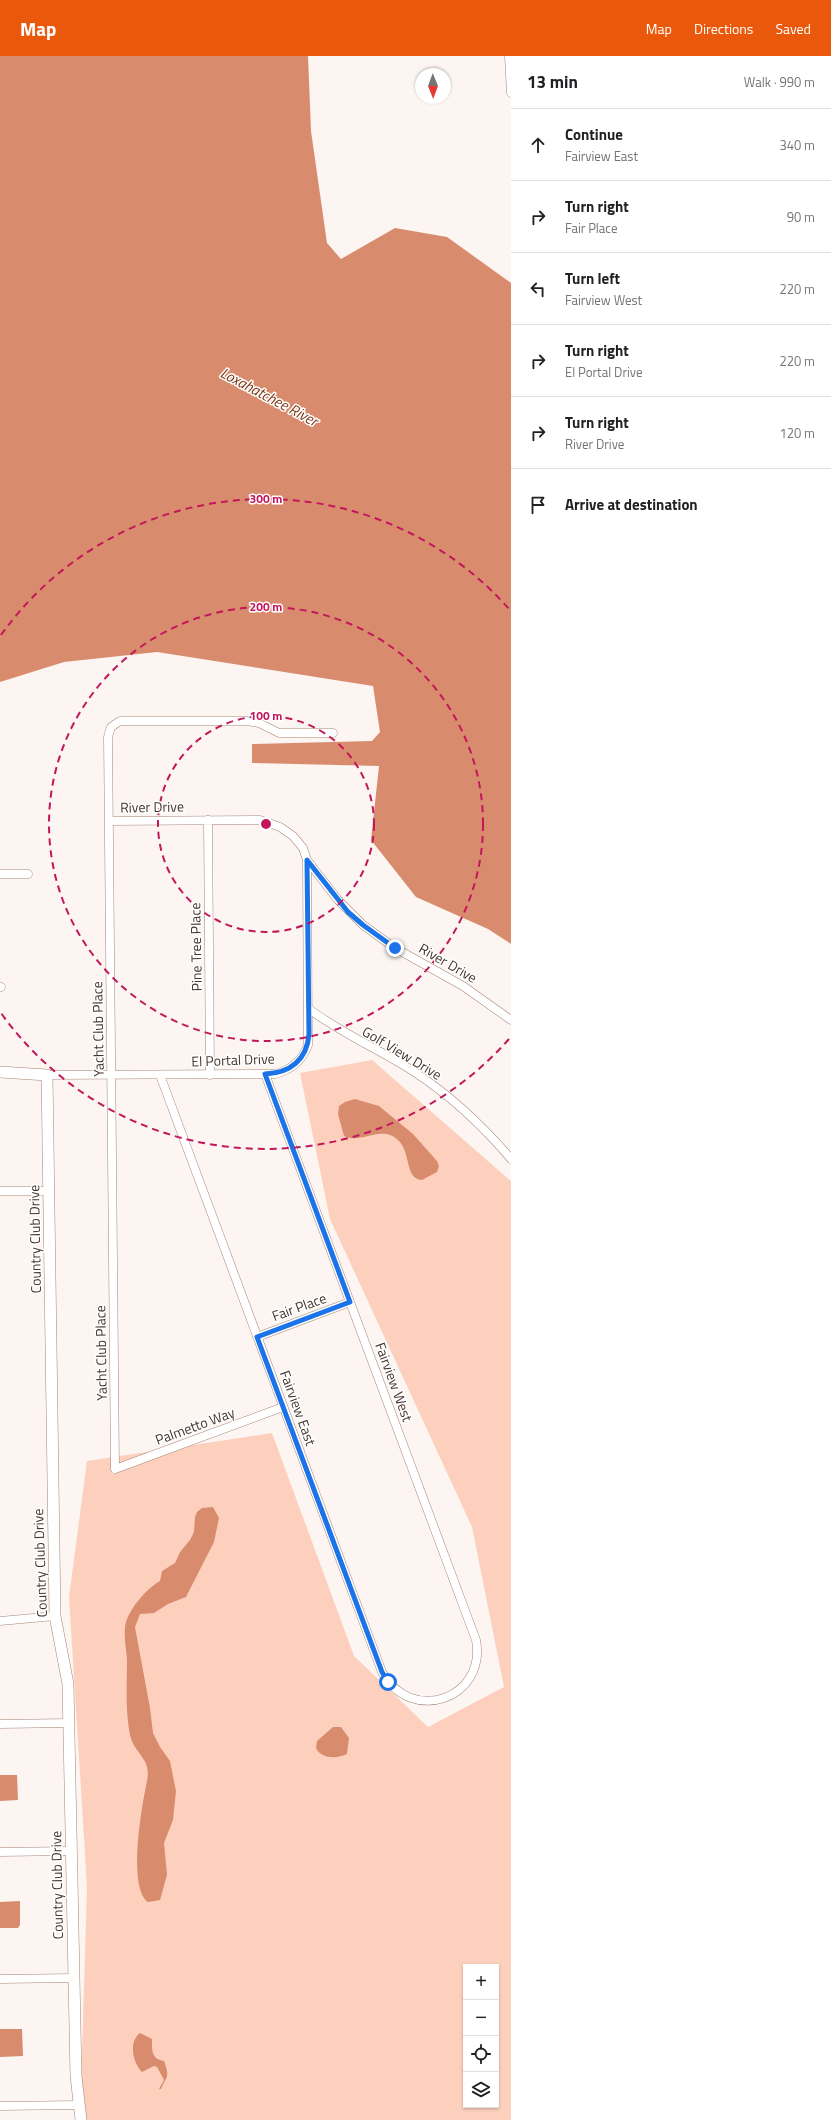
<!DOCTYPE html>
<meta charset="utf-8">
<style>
body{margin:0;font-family:"Titillium Web",sans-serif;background:#f2f2f2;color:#202124}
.controls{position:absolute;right:12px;bottom:12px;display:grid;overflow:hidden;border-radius:0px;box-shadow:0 1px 3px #0004}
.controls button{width:36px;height:36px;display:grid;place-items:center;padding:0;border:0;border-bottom:1px solid #e0e0e0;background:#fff;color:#202124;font:20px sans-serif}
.compass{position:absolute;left:415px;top:12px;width:36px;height:36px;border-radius:50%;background:#fff;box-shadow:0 1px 3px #0004;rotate:179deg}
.stop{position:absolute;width:12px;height:12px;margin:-9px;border:3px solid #1a73e8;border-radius:50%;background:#fff}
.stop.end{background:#1a73e8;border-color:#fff;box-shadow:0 1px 4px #0008}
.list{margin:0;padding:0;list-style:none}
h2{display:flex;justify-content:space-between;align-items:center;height:52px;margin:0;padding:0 16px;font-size:17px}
h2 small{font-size:13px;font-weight:400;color:#757577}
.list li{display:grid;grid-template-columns:26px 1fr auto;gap:12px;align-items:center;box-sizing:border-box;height:72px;padding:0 16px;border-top:1px solid #e0e0e0}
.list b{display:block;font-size:15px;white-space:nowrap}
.list p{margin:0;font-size:13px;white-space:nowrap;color:#757577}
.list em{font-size:13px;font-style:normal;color:#757577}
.icon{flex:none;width:22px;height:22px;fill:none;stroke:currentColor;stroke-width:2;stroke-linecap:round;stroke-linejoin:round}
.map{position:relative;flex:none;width:511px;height:2064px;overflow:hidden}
header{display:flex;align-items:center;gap:24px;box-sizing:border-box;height:56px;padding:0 20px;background:#ea580c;color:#fff}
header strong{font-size:19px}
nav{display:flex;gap:22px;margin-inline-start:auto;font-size:14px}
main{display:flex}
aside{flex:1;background:#fff}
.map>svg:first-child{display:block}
.green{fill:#fdd0be;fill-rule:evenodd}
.water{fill:#d98c6d}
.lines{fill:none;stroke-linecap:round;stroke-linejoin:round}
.street-casing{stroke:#a78577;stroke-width:9}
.secondary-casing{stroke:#a78577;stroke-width:12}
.street{stroke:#fff;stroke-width:8}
.secondary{stroke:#fff;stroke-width:11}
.route{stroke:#1a73e8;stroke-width:5}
.ring{fill:none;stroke:#c2185b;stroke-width:2;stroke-dasharray:7 5}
.labels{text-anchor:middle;stroke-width:3;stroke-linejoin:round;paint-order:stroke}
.street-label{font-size:14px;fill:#44352f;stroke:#fff}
.water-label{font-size:15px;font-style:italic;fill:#7a3413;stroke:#fff}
.centre{fill:#c2185b;stroke:#fff;stroke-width:2}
.ring-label{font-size:12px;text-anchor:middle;font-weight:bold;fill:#c2185b;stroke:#fff;stroke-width:3;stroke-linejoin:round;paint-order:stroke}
</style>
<header>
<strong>Map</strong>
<nav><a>Map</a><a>Directions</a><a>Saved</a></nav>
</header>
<main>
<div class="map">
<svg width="511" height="2064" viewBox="0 0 511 2064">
<rect width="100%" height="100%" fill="#fcf5f1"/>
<path class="green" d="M 372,1004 L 511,1125 L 511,2064 L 80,2064 L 87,1831 L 69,1541 L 87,1405 L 272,1377 L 354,1600 L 428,1671 L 504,1631 L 472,1471 L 330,1163 L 300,1017 ZM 466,1911 L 496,1911 L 496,2049 L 466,2049 Z"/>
<path class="water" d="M 0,0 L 308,0 L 311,75 L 327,187 L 341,203 L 395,172 L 447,181 L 511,227 L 511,888 L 488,873 L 416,841 L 371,784 L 379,710 L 252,707 L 252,688 L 372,685 L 380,676 L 373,630 L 157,596 L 64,606 L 0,626 Z
M 355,1043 L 379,1050 L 413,1078 L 437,1105 L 439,1110 L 437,1116 L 422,1124 C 405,1123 411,1098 399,1085 C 382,1067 361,1089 344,1080 L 338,1058 L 339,1050 L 345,1046 Z
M 213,1451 L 219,1462 L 214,1486 L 186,1541 L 168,1548 L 154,1557 L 140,1558 L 135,1571 L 150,1652 L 153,1677 L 160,1691 L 170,1705 L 176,1735 L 173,1764 L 164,1787 L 167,1819 L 160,1844 L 148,1846 C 127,1831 142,1749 147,1725 C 152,1702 134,1698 130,1679 C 125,1654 127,1627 127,1603 C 126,1591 123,1578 126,1566 C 131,1551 146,1533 160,1525 L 162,1515 L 175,1507 L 180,1496 L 190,1484 L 194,1476 L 195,1461 L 197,1456 L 202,1452 Z
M 333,1671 L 341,1671 L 349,1682 L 347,1698 C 337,1703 321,1703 316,1692 L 317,1685 Z
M 0,1719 L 17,1719 L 18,1744 L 0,1745 Z
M 20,1845 L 20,1869 L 18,1872 L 0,1872 L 0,1846 Z
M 0,1973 L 22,1973 L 23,2000 L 0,2001 Z
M 140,1977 L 152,1983 C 152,1994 151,2003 164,2005 C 170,2022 167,2019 161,2033 L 159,2033 L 164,2024 L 157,2011 L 154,2010 L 142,2016 C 133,2007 128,1986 140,1977 Z"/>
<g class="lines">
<g class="street-casing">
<path id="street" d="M 509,0 L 511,37
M 208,764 L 210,1019
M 307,804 L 338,844 L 363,869 L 395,892 L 463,930 L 511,964
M 0,818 L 28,818
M 0,931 L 1,931
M 309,953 C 344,979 381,994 416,1017 C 452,1041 483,1070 511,1103
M 47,1019 L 275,1018 C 291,1014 302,1005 308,989 L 307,804 L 303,792 L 293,780 L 280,771 L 260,764 L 109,765
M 160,1019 L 382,1616 C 411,1669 487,1643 476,1584 L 265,1018
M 0,1135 L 49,1135
M 257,1281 L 350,1246
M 283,1351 L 115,1413 L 108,681 L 111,671 L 120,665 L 246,665 L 259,667 L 279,677 L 333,677
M 0,1565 L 55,1560
M 0,1668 L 69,1667
M 0,1796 L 71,1795
M 0,1923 L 74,1922
M 0,2050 L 79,2049"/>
</g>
<g class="secondary-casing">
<path id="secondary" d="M 0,1016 L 47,1019 L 55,1560 L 68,1628 L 76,2020 L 81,2064"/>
</g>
<use href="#street" class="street"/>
<use href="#secondary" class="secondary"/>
</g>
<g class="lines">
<path class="route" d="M 388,1626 L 382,1616 L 257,1281 L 350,1246 L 265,1018 C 290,1017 307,1004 309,978 L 307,804 L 348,856 L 363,869 L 395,892"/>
</g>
<g class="ring">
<circle cx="266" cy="768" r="108"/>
<circle cx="266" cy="768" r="217"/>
<path d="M509 983A325 325 0 0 1 1 957M1 579A325 325 0 0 1 509 553"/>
</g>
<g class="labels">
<g class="street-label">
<text transform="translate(152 751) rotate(-1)" y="5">River Drive</text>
<text transform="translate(196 891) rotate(-91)" y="5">Pine Tree Place</text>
<text transform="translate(448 907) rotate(30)" y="5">River Drive</text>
<text transform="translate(98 973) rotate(-91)" y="5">Yacht Club Place</text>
<text transform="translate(402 997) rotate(31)" y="5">Golf View Drive</text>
<text transform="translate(233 1004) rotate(-2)" y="5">El Portal Drive</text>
<text transform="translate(35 1183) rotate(-91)" y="5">Country Club Drive</text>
<text transform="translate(299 1251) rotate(-20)" y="5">Fair Place</text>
<text transform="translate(101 1297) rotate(-91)" y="5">Yacht Club Place</text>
<text transform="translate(394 1326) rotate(70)" y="5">Fairview West</text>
<text transform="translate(298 1352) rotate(70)" y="5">Fairview East</text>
<text transform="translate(195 1370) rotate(-20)" y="5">Palmetto Way</text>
<text transform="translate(40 1507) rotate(-92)" y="5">Country Club Drive</text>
<text transform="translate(57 1829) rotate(-91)" y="5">Country Club Drive</text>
</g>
<g class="water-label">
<text transform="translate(269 341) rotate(28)" y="5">Loxahatchee River</text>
</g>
</g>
<circle cx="266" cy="768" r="6" class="centre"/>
<g class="ring-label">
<text x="266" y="447">300 m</text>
<text x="266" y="555">200 m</text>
<text x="266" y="664">100 m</text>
</g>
</svg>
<div class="controls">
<button>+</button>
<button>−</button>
<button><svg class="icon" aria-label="locate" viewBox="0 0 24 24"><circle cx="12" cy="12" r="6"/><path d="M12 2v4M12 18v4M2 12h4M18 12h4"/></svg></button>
<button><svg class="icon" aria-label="layers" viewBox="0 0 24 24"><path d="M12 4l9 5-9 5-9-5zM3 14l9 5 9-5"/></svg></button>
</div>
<svg class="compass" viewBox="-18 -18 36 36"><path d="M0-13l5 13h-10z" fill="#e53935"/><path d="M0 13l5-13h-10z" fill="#757577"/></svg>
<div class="stop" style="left:388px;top:1626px"></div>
<div class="stop end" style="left:395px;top:892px"></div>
</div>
<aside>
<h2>13 min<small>Walk · 990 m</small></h2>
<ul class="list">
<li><svg class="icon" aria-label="ahead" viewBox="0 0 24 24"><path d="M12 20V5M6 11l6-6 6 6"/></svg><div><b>Continue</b><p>Fairview East</p></div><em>340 m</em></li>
<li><svg class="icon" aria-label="right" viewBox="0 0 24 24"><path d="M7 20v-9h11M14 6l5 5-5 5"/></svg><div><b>Turn right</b><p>Fair Place</p></div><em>90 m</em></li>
<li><svg class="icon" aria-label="left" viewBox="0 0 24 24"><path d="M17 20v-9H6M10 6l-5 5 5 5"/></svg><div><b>Turn left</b><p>Fairview West</p></div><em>220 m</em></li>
<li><svg class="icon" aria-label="right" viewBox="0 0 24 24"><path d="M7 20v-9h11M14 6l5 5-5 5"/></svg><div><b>Turn right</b><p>El Portal Drive</p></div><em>220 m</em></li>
<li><svg class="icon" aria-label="right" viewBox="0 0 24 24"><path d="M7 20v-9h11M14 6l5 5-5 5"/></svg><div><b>Turn right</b><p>River Drive</p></div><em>120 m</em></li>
<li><svg class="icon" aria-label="arrive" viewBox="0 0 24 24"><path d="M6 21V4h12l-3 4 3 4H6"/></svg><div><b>Arrive at destination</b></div></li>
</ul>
</aside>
</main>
